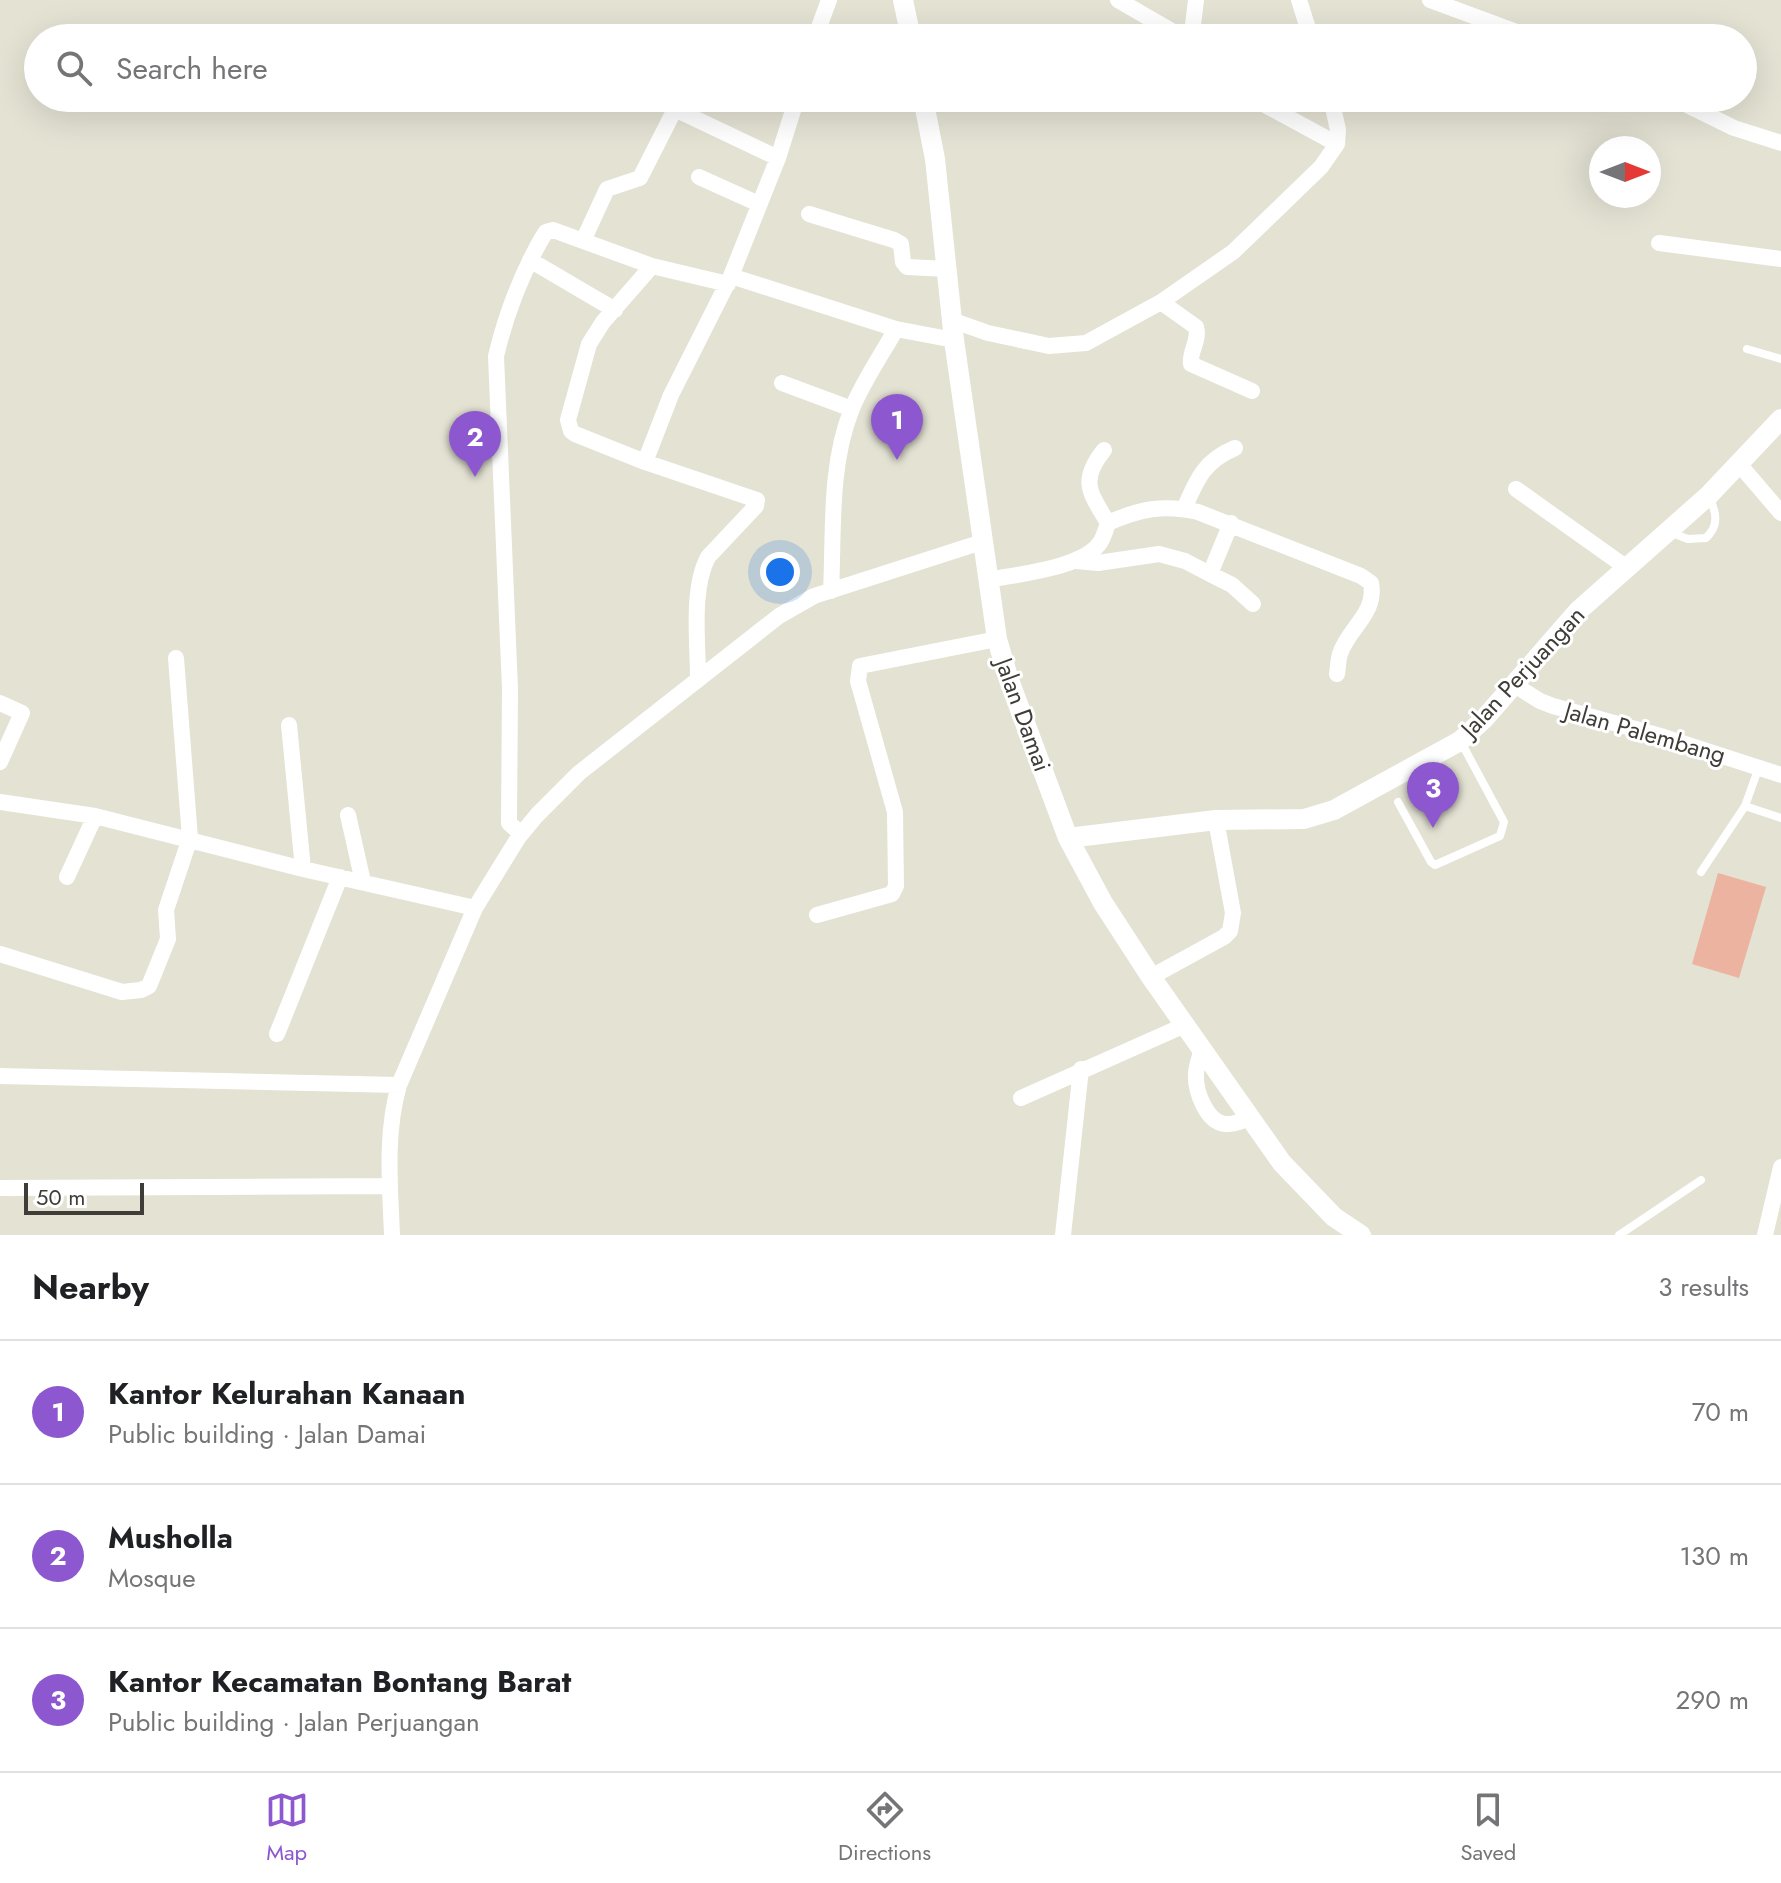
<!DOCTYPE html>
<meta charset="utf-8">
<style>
body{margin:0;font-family:Jost,sans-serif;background:#f2f2f2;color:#202124}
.compass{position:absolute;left:1589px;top:136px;width:72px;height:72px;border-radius:50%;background:#fff;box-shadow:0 8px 32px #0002;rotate:90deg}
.scale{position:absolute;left:24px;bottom:20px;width:120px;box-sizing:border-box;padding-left:8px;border:4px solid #3e3d37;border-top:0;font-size:22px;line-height:28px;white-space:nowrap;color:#3e3d37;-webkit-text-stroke:6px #fff;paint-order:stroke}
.you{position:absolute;left:780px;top:572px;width:28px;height:28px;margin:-20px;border:6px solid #fff;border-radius:50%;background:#1a73e8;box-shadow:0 0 0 12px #1a73e833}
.badge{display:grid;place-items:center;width:52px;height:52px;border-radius:50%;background:#8d57cf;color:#fff;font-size:26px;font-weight:700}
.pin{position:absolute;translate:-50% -66px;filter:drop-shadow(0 2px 4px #0008)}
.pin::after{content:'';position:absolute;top:42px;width:28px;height:24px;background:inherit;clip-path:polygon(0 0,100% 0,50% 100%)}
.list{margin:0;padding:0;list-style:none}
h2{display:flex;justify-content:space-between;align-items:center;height:104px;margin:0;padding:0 32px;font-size:34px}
h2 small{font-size:26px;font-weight:400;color:#757577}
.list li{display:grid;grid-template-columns:52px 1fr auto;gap:24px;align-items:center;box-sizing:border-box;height:144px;padding:0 32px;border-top:2px solid #e0e0e0}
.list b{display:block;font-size:30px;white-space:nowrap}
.list p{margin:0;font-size:26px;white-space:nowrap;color:#757577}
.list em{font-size:26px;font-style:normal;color:#757577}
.icon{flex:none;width:44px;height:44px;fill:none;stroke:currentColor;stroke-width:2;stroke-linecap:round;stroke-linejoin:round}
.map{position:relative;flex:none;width:1781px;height:1235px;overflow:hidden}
.search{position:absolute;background:#fff;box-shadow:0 8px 32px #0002;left:24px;right:24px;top:24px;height:88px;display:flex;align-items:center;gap:20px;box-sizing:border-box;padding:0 28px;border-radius:44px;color:#757577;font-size:30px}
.sheet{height:536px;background:#fff}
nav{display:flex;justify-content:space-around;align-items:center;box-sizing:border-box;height:112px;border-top:2px solid #e0e0e0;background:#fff;font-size:22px;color:#757577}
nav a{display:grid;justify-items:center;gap:4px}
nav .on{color:#8d57cf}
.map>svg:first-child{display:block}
.green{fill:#ecb3a0}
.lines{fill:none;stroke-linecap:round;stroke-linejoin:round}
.service{stroke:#fff;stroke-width:8}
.minor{stroke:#fff;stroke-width:16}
.tertiary{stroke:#fff;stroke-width:20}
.labels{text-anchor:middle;stroke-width:6;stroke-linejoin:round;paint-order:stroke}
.street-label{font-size:24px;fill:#3e3d37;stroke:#fff}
</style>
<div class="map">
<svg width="1781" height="1235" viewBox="0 0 1781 1235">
<rect width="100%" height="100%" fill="#e3e2d3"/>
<path class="green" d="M 1718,873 L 1766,887 L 1739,978 L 1692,964 Z"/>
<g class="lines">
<path class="service" d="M 1747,349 L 1781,359
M 1669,532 L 1688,539 L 1706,538 C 1720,525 1716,512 1709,496
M 1398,802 L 1431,862 L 1435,865 L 1500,836 L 1504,822 L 1461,742
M 1745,806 L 1781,818
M 1701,872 L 1745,806 L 1759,767
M 1619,1235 L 1701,1180"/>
<path class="minor" d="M 1118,0 L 1182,37 L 1192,33 L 1196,0
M 1299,0 L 1311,38
M 1430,0 L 1533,38
M 815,38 L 829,0
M 1673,98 L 1734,128 L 1781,143
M 1265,105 L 1337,144
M 699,177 L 759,204
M 809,214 L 894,240 L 901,244 L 903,262 L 907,267 L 947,269
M 583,241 L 607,189 L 640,178 L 673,113 L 679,111 L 778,158
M 1659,243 L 1781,259
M 530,260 L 615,310
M 652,266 L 603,322 L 589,344 L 568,420 L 571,431 L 575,434 L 645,462 L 671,395 L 731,276 L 778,158 L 797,98
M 731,276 L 896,329 L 954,340
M 1161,302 L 1196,327 C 1200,340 1189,352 1191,364 L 1252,391
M 954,321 L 988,333 L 1049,346 L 1086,343 L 1161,302 L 1233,252 L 1321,167 L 1337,144 L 1338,130 L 1331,98
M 782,383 L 852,409
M 1104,450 C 1079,481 1090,493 1108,523
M 645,462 L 757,500 L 756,506 L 708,557 C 691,589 698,643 698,678
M 1739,464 L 1781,513
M 1516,489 L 1627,568
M 1184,509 C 1197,479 1204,461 1235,448
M 1231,523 L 1210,574 L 1232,585 L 1253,604
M 1076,561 L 1098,563 L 1159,554 L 1185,561 L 1210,574
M 988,580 C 1017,574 1086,568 1101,541 C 1104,536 1106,529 1108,523 C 1139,509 1164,504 1198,512 L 1361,576 L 1371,583 C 1377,614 1348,628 1340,654 C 1338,660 1338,668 1337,674
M 831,591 C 834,532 829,467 851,411 C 862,383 881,356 896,329
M 1513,684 L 1540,701 L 1553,706 L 1664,737 L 1781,775
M 0,703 L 22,713 L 0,762
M 289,725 L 303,869
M 0,802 L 95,816 L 303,869 L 475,908
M 348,815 L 363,882
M 521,834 L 509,823 L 510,689 L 496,356 C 506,314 521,275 542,238 L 546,232 L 553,230 L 652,266 L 728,284
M 67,877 L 95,816
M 817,915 L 892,894 L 896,886 L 895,812 L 858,681 L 860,666 L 997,639
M 0,954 L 122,992 L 141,990 L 149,986 L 168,939 L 166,910 L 190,838 L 176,658
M 1151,977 L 1224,937 L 1230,931 L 1233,913 L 1216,820
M 277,1034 L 340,877
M 1202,1049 C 1200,1057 1196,1066 1196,1074 C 1195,1090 1206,1123 1226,1124 C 1234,1125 1243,1120 1250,1118
M 0,1076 L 399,1085
M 1021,1098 L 1185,1025
M 0,1188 L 390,1186
M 392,1235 C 390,1185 385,1134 399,1085 L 475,908 L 518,838 L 537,815 L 579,773 L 779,616 L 814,596 L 982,542
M 1063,1235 L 1081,1069
M 1765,1235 L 1781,1167"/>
<path class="tertiary" d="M 903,0 L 911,38
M 923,98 L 935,159 L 954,340 L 997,639 L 1009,680 L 1068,838 L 1103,903 L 1151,977 L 1282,1163 L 1334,1217 L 1361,1235
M 1068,838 L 1216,820 L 1304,819 L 1334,810 L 1460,741 L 1484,719 L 1578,611 L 1709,495 L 1781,419"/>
</g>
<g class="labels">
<g class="street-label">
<text transform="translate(1523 672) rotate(-47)" y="8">Jalan Perjuangan</text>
<text transform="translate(1023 715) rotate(70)" y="8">Jalan Damai</text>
<text transform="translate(1645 733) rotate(16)" y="8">Jalan Palembang</text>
</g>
</g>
</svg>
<svg class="compass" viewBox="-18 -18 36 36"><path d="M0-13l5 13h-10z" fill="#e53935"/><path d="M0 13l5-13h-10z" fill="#757577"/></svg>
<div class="scale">50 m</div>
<div class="you"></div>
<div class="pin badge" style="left:897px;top:460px">1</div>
<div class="pin badge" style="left:475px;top:477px">2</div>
<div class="pin badge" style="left:1433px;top:828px">3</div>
<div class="search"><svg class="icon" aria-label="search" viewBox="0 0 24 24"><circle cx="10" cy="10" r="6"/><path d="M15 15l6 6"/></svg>Search here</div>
</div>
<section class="sheet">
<h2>Nearby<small>3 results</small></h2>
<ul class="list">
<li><span class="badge">1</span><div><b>Kantor Kelurahan Kanaan</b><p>Public building · Jalan Damai</p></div><em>70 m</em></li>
<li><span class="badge">2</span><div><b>Musholla</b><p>Mosque</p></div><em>130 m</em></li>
<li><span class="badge">3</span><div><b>Kantor Kecamatan Bontang Barat</b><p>Public building · Jalan Perjuangan</p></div><em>290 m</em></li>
</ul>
</section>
<nav>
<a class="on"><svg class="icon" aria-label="map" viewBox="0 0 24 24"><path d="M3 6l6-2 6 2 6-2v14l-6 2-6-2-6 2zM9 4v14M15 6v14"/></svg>Map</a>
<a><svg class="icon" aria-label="directions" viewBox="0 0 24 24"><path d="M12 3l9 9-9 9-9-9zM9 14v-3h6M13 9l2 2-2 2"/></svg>Directions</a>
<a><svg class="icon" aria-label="saved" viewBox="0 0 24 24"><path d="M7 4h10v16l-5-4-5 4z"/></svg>Saved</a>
</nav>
